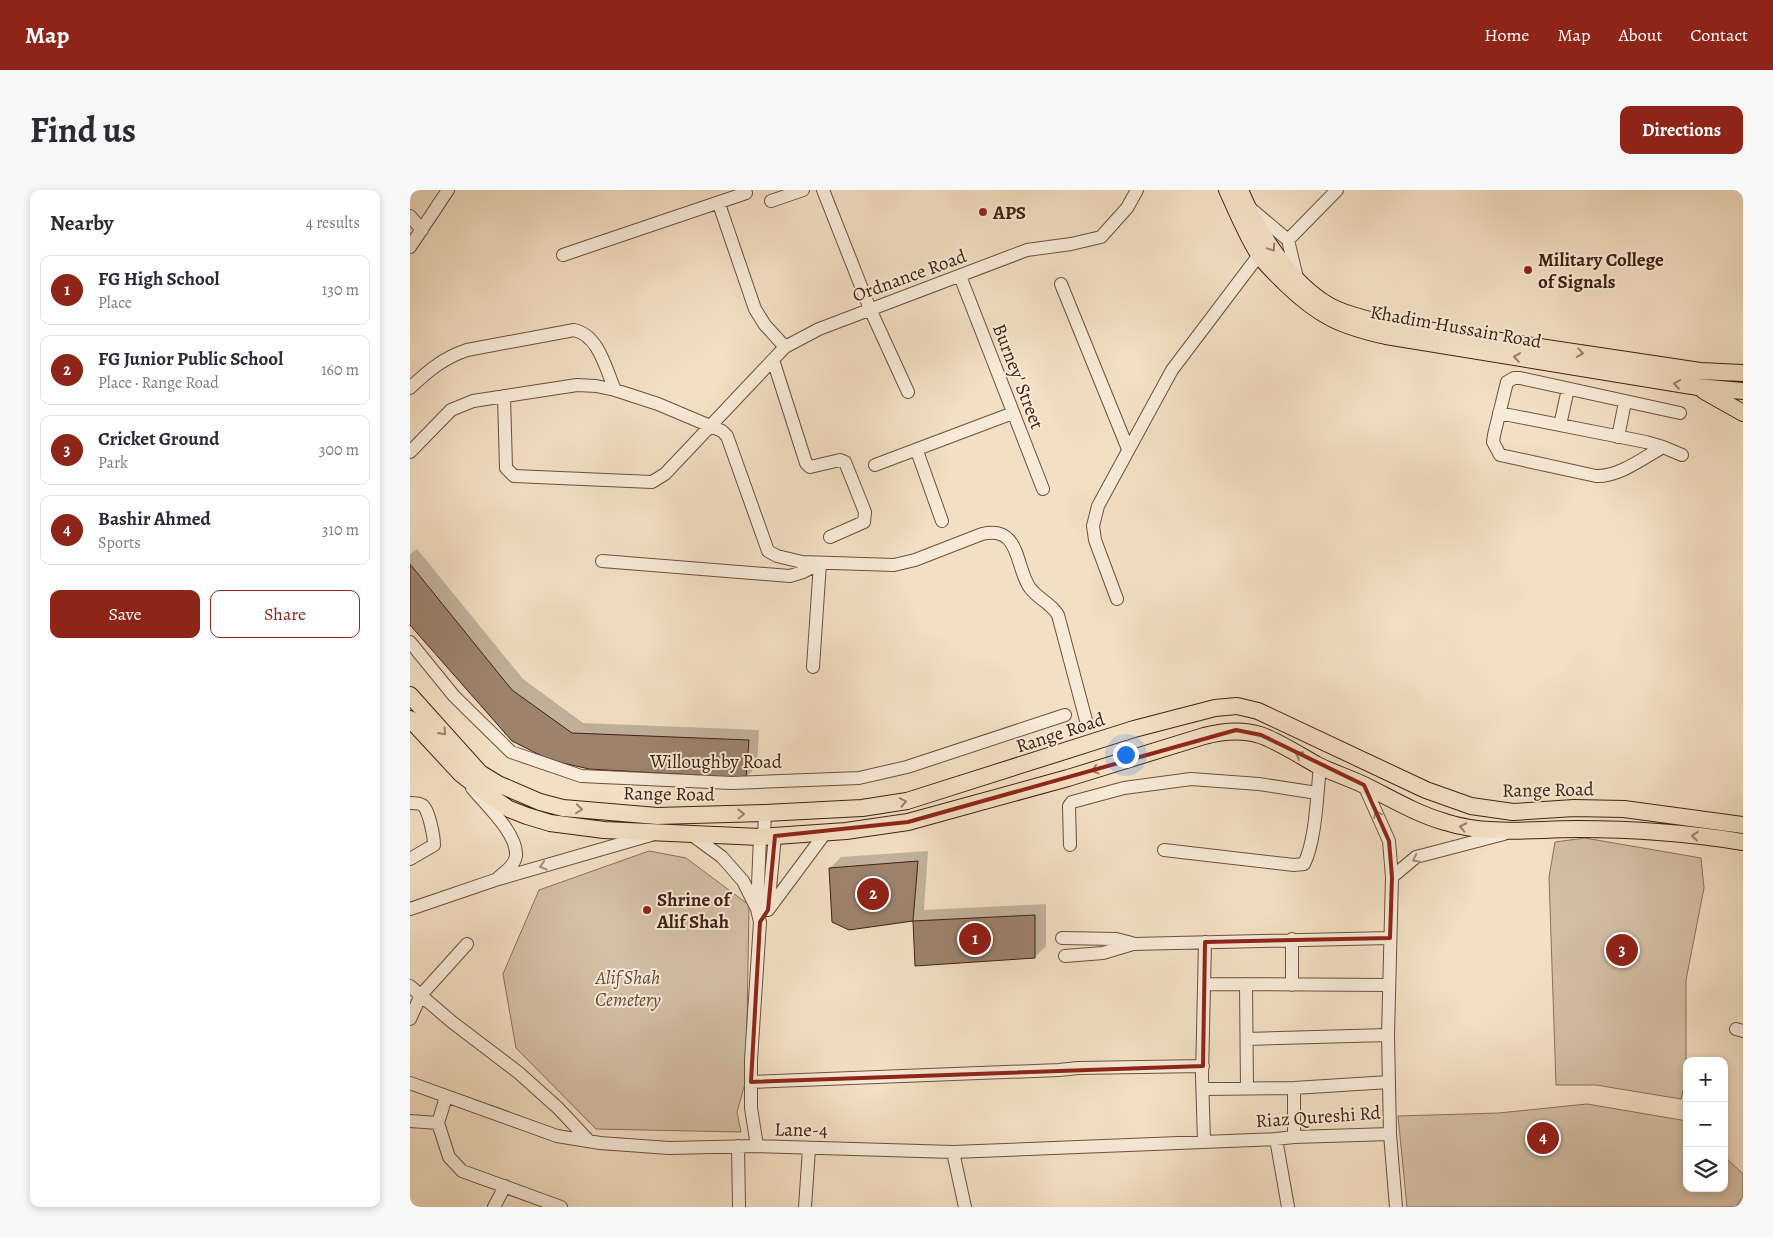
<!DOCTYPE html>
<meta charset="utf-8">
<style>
body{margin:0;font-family:Alegreya,serif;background:#f7f7f7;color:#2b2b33}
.controls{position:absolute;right:15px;bottom:15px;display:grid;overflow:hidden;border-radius:10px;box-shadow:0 2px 8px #0003}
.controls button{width:45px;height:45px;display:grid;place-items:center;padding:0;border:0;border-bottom:1px solid #e1e1e2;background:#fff;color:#2b2b33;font:25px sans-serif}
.you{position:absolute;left:715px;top:564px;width:18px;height:18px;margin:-12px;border:4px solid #fff;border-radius:50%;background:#1a73e8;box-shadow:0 0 0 8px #1a73e833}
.badge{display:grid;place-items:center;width:32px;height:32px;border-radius:50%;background:#8f2418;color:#fff;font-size:16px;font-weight:700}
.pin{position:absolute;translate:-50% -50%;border:2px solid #fff;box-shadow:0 1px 5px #0006}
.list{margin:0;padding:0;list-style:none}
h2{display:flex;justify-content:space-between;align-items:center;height:65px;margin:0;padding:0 20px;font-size:21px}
h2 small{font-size:16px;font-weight:400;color:#7c7c81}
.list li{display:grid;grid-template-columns:32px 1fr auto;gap:15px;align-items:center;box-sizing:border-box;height:70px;margin:0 10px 10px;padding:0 10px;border:1px solid #e1e1e2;border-radius:10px}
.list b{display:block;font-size:19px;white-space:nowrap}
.list p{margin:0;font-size:16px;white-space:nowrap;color:#7c7c81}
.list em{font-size:16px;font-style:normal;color:#7c7c81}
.actions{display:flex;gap:10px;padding:15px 20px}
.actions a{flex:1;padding:11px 0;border:1px solid #8f2418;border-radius:10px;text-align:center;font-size:18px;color:#8f2418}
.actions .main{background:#8f2418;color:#fff}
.icon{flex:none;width:28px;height:28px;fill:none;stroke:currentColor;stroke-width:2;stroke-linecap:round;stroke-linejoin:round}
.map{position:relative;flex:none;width:1333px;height:1017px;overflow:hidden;border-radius:10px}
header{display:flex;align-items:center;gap:30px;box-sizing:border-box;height:70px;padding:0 25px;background:#8f2418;color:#fff}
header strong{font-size:24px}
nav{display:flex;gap:28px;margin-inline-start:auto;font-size:18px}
.intro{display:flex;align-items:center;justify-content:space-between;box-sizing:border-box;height:120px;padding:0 30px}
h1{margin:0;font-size:35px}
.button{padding:12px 22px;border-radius:10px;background:#8f2418;color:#fff;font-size:18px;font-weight:700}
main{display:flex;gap:30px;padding:0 30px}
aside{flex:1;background:#fff;border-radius:10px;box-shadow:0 2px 8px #0003}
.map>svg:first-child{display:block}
.green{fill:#d4bfa5;stroke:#8a705b}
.shadow{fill:#0003}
.building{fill:#9d836e;stroke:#3f2011}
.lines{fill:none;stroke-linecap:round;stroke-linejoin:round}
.minor-casing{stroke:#6c503e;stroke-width:14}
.major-casing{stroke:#3f2011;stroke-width:18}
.minor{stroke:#f7ead8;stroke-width:12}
.major{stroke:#f3dfc3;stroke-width:16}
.oneway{stroke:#99806a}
.oneway2{stroke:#a48f7e}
.marked{fill:none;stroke:#8f2418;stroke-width:4;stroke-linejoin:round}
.poi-dot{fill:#8f2418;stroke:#f7ead8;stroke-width:2}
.labels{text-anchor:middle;stroke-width:4;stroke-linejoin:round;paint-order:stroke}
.poi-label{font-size:19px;font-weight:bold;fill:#3f2011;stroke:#f7ead8;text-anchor:start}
.street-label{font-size:19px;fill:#3f2011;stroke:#f7ead8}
.park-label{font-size:19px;font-style:italic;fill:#644836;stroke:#f7ead8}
</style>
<header>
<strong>Map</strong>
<nav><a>Home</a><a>Map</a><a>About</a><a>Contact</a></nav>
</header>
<div class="intro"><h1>Find us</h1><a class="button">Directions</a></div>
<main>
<aside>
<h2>Nearby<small>4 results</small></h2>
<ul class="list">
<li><span class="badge">1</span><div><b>FG High School</b><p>Place</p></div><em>130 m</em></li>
<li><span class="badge">2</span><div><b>FG Junior Public School</b><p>Place · Range Road</p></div><em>160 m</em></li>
<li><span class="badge">3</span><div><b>Cricket Ground</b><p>Park</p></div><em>300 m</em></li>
<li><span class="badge">4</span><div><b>Bashir Ahmed</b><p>Sports</p></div><em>310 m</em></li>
</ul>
<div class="actions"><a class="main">Save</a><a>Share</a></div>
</aside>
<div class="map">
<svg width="1333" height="1017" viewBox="0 0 1333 1017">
<rect width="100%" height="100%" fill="#f3dfc3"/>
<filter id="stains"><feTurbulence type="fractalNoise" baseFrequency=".004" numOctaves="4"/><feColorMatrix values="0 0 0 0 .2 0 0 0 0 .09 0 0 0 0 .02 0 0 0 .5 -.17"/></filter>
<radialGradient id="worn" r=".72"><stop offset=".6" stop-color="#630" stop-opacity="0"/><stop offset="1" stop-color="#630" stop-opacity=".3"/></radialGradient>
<path class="green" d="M 1175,648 L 1291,668 L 1294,698 L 1276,790 L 1276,888 L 1271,909 L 1186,895 L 1146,895 L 1139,687 L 1145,652 Z
M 239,661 L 276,668 L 339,715 L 336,890 L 327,922 L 331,942 L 186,939 L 106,858 L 93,784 L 129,700 Z
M 1177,914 L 1277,931 L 1277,998 L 1314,998 L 1314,966 L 1333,984 L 1333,1006 L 1326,1017 L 997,1017 L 988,926 L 1089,923 Z"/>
<path class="shadow" d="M 7,359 L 113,489 L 173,533 L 349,540 L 347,576 L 336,587 L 179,578 L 0,433 L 0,364 Z
M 518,661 L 514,720 L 636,714 L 636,756 L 625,767 L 506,775 L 504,729 L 439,739 L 420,678 L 431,667 Z"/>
<path class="building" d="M 0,374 L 102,500 L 162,543 L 339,550 L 336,588 L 179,579 L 140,570 L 102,551 L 0,435 Z
M 508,671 L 503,731 L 439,740 L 422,732 L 419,678 Z
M 625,725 L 625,768 L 505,776 L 503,731 Z"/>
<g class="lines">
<g class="minor-casing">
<path id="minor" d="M 413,0 L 460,119 L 498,202
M 361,11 L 393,0
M 309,14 L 345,119 L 355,135 L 375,157
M 840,18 L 878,50 L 927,0
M 0,26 L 12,40
M 878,50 L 887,88
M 0,57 L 38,0
M 153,65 L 336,3
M 550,86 L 633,299
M 651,94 L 718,259
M 363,170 L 396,273 L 400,277 L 430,270 L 435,272 L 455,322 L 454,332 L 420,347
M 0,198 C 18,181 33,168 57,160 L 164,140 C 189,145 196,180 205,200
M 94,206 L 96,278 L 104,286 L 242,292 L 255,284 L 375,157 L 409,139 L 617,60 L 661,54 L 691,47 L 717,18 L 727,0
M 1089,223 L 1236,252 L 1253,257 L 1272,265
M 1150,235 L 1158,199
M 1208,247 L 1215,212
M 1253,257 C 1233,268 1209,287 1186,286 L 1090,265 L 1083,252 L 1084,245 L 1097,192 L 1104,188 L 1110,188 L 1270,223
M 507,261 L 532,331
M 0,262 L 41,220 L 63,211 L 167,195 L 186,196 L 205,200 L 248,214 L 312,241 L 317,246 L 358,361 L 367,366 L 392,372 L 484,375 L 505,370 L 572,344 C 611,335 605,377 620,398 C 628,409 641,413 648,425 L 677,534
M 465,275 L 603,223
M 192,371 L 380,386 L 393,382 L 410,373
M 707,409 L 685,350 L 683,336 L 688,316 L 762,180 L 849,65
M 0,452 L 44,506 L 101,562 L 171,586 L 322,593 L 449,588 L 497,577 L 655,525
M 403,477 L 410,373
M 62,598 C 76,615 108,644 106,666 C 104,676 96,681 89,687
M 0,613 C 4,613 9,613 12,615 C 19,618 24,648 24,655 L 0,669
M 282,645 L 312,667 L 333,691 L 346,717
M 350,647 L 347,719 L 350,732 L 341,870 L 341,918 L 347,956 L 543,962 L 555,1017
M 354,647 L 355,623
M 660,655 L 659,616 L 662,612 L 714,598 L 781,589 L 849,594 L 907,603
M 754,660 L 884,675 L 894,674 C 906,650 907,604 910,576
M 982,687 L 1006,667 L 1094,644
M 0,719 L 85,690 L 241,645
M 358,719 L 365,646
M 358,720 L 416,642
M 652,748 L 706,749 L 722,753
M 655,766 L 693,763 L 723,754 L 980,748
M 794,794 L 978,795
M 836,794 L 837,898
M 882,795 L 882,749
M 0,796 L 42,832 L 109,883 L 148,918 L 179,951
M 0,829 L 11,805 L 57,754
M 1326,839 L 1333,841
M 837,849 L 978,845
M 341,892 L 649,880 L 668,878 L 793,876
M 0,893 L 147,946 L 190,953 L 259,958 L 347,956
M 884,898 L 884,947
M 793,899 L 884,898 L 979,892
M 36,907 L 28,933 L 39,967 L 52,981 L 151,1017
M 0,931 L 28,933
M 980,944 L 986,1017
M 866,949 L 878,1017
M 794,951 L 792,886 L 795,752
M 328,956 L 329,1017
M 543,962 L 866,949 L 884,947 L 980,944 L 978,845 L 982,687 L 979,651 L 954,595
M 84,1017 L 95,996
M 395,1017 L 399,959"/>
</g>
<g class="major-casing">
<path id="major" d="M 817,0 C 826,19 838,49 850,66 C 857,76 867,85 876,94 C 909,126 931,136 976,146 L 1288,197 L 1333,201
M 830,0 C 847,41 879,92 918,115 C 936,125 957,129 977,134 L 1290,181 L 1333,183
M 1294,201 L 1333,223
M 0,505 L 70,583 L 88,594 L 130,612 L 153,618 L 247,626 L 355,623 L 452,618 L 497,611 L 724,539 L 805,518 L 827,516 L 848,521 L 1016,600 L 1061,616 L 1103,622 L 1164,618 L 1214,619 L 1333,635
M 0,529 L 51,584 L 74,602 L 99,619 L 117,626 L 140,633 L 194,640 L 350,647 L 436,641 L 498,632 L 658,588 L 794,546 C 813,541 831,539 850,545 C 866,550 891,566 907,575 C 923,583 940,588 956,596 C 982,609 1007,624 1035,632 C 1079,646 1122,639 1167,639 C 1222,639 1278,643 1333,652"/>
</g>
<use href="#minor" class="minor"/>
<use href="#major" class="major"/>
</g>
<defs><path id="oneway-chevron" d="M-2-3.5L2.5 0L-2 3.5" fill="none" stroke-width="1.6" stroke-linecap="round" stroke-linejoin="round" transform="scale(1.25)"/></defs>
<g class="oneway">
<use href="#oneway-chevron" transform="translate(862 58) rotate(56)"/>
<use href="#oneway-chevron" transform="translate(1170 163) rotate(9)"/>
<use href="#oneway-chevron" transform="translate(1107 167) rotate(-171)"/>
<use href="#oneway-chevron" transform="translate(1267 194) rotate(-171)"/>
<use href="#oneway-chevron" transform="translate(33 542) rotate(48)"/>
<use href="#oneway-chevron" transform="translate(889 565) rotate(-152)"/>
<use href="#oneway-chevron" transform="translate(685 580) rotate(163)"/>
<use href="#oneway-chevron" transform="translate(493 612) rotate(-11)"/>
<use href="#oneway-chevron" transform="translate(169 619) rotate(5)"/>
<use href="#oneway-chevron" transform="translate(331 624) rotate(-1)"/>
<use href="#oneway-chevron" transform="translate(1053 637) rotate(-168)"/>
<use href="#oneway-chevron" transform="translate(1285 646) rotate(-175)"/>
</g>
<g class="oneway2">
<use href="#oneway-chevron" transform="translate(967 624) rotate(-115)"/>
<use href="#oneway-chevron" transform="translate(1006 669) rotate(153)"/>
<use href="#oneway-chevron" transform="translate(133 676) rotate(164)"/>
</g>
<path class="marked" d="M 826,540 L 851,545 L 954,595 L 979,651 L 982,687 L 980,748 L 795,752 L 793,876 L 341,892 L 350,732 L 358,720 L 365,646 L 498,632 Z"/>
<g class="poi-dot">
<circle cx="573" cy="22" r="5"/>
<circle cx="1118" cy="80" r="5"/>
<circle cx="237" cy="720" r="5"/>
</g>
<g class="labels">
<g class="poi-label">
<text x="583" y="29">APS</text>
<text x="1128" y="76">Military College<tspan x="1128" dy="22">of Signals</tspan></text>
<text x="247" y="716">Shrine of<tspan x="247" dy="22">Alif Shah</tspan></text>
</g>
<g class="street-label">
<text transform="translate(499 85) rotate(-20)" y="7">Ordnance Road</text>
<text transform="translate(1046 136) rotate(10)" y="7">Khadim Hussain Road</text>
<text transform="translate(609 186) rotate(69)" y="7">Burney' Street</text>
<text transform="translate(650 542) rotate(-18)" y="7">Range Road</text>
<text x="306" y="578">Willoughby Road</text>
<text transform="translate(1138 599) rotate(-1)" y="7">Range Road</text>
<text transform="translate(259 603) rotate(1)" y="7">Range Road</text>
<text transform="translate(908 926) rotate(-4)" y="7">Riaz Qureshi Rd</text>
<text transform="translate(391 939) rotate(1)" y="7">Lane-4</text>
</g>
<g class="park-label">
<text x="218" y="794">Alif Shah<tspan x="218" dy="22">Cemetery</tspan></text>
</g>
</g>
<rect width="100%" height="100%" filter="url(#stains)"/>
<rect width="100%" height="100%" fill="url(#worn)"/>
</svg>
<div class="controls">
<button>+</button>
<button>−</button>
<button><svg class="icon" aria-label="layers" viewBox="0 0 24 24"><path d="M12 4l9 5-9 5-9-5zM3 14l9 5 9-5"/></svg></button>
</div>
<div class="you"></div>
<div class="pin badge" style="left:565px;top:749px">1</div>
<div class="pin badge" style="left:463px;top:704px">2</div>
<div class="pin badge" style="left:1212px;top:760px">3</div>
<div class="pin badge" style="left:1133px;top:948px">4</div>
</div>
</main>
